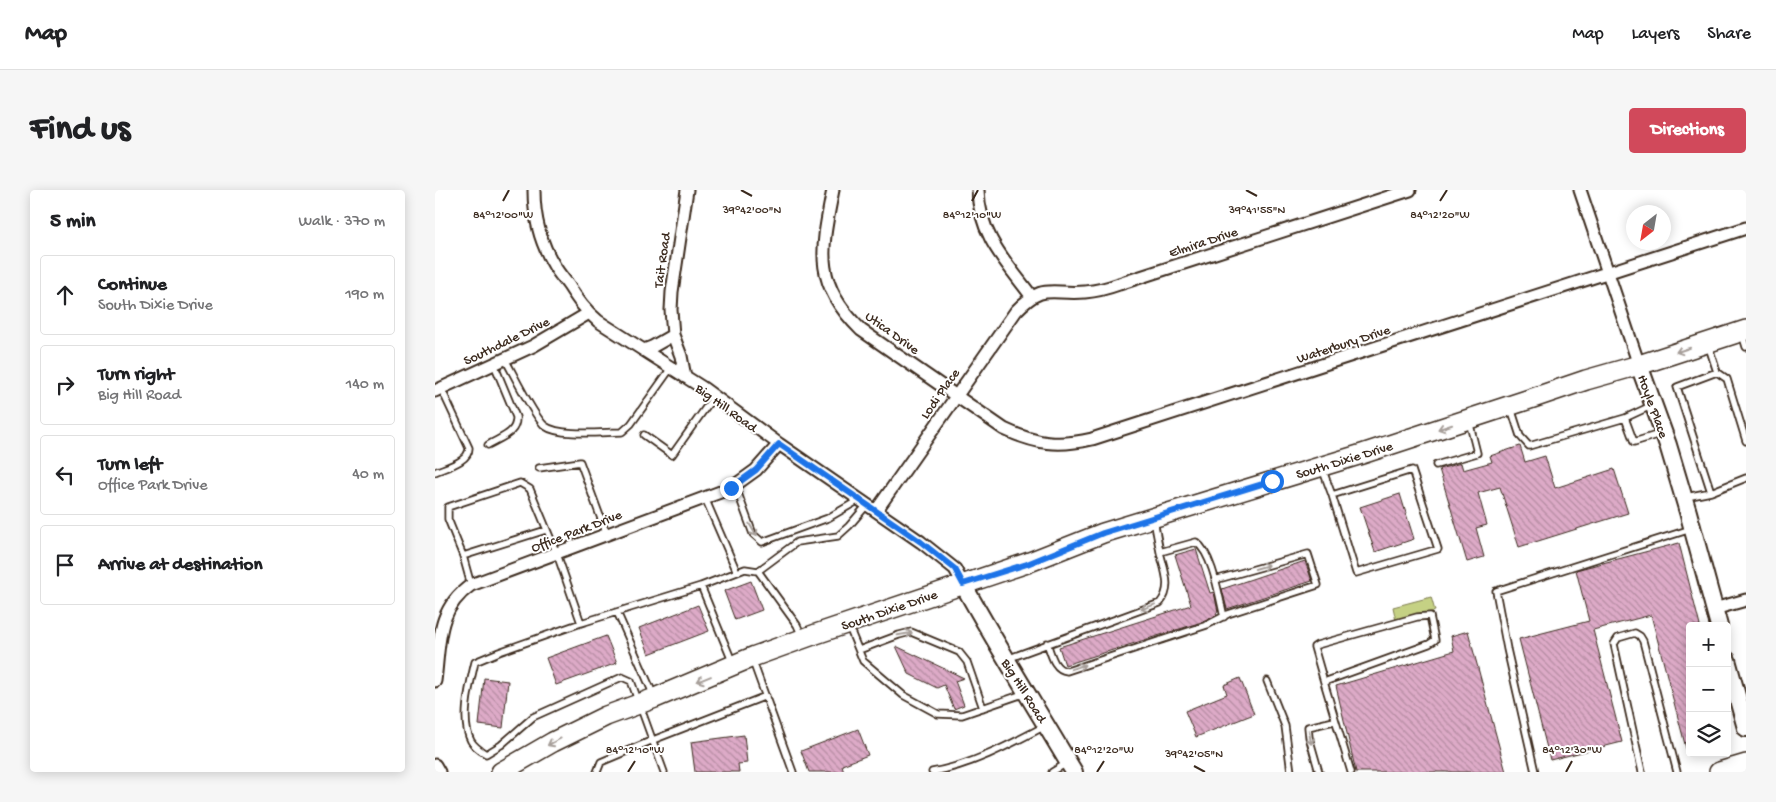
<!DOCTYPE html>
<meta charset="utf-8">
<style>
body{margin:0;font-family:"Gochi Hand",sans-serif;background:#f6f6f6;color:#202124}
.controls{position:absolute;right:15px;bottom:15px;display:grid;overflow:hidden;border-radius:5px;box-shadow:0 2px 12px #0003}
.controls button{width:45px;height:45px;display:grid;place-items:center;padding:0;border:0;border-bottom:1px solid #e0e0e0;background:#fff;color:#202124;font:25px sans-serif}
.compass{position:absolute;left:1191px;top:15px;width:45px;height:45px;border-radius:50%;background:#fff;box-shadow:0 2px 12px #0003;rotate:211deg}
.stop{position:absolute;width:15px;height:15px;margin:-11px;border:4px solid #1a73e8;border-radius:50%;background:#fff}
.stop.end{background:#1a73e8;border-color:#fff;box-shadow:0 1px 5px #0008}
.list{margin:0;padding:0;list-style:none}
h2{display:flex;justify-content:space-between;align-items:center;height:65px;margin:0;padding:0 20px;font-size:21px}
h2 small{font-size:16px;font-weight:400;color:#757577}
.list li{display:grid;grid-template-columns:32px 1fr auto;gap:15px;align-items:center;box-sizing:border-box;height:80px;margin:0 10px 10px;padding:0 10px;border:1px solid #e0e0e0;border-radius:5px}
.list b{display:block;font-size:19px;white-space:nowrap}
.list p{margin:0;font-size:16px;white-space:nowrap;color:#757577}
.list em{font-size:16px;font-style:normal;color:#757577}
.icon{flex:none;width:28px;height:28px;fill:none;stroke:currentColor;stroke-width:2;stroke-linecap:round;stroke-linejoin:round}
.map{position:relative;flex:none;width:1311px;height:582px;overflow:hidden;border-radius:5px}
header{display:flex;align-items:center;gap:30px;box-sizing:border-box;height:70px;padding:0 25px;background:#fff;border-bottom:1px solid #e0e0e0}
header strong{font-size:24px}
nav{display:flex;gap:28px;margin-inline-start:auto;font-size:18px}
.intro{display:flex;align-items:center;justify-content:space-between;box-sizing:border-box;height:120px;padding:0 30px}
h1{margin:0;font-size:35px}
.button{padding:12px 22px;border-radius:5px;background:#d1495b;color:#fff;font-size:18px;font-weight:700}
main{display:flex;gap:30px;padding:0 30px}
aside{flex:1;background:#fff;border-radius:5px;box-shadow:0 2px 12px #0003}
.map>svg:first-child{display:block}
.garden{fill:#c5d184;stroke:#807e51}
.building{fill:url(#building-back-hatch);stroke:#3b2a1e}
.lines{fill:none;stroke-linecap:round;stroke-linejoin:round}
.lane-casing{stroke:#3b2a1e;stroke-width:9}
.street-casing{stroke:#3b2a1e;stroke-width:15}
.secondary-casing{stroke:#3b2a1e;stroke-width:20}
.primary-casing{stroke:#3b2a1e;stroke-width:22}
.lane{stroke:#fff;stroke-width:5.5}
.street{stroke:#fff;stroke-width:11}
.secondary{stroke:#fff;stroke-width:16}
.primary{stroke:#fff;stroke-width:19}
.oneway{stroke:#a79f9a}
.route{stroke:#1a73e8;stroke-width:6}
.ticks{fill:none;stroke:#3b2a1e;stroke-width:2}
.labels{text-anchor:middle;stroke-width:4;stroke-linejoin:round;paint-order:stroke}
.street-label{font-size:14px;fill:#3b2a1e;stroke:#fff}
.ticks-label{font-size:12px;text-anchor:middle;fill:#3b2a1e;stroke:#fff;stroke-width:4;stroke-linejoin:round;paint-order:stroke}
</style>
<header>
<strong>Map</strong>
<nav><a>Map</a><a>Layers</a><a>Share</a></nav>
</header>
<div class="intro"><h1>Find us</h1><a class="button">Directions</a></div>
<main>
<aside>
<h2>5 min<small>Walk · 370 m</small></h2>
<ul class="list">
<li><svg class="icon" aria-label="ahead" viewBox="0 0 24 24"><path d="M12 20V5M6 11l6-6 6 6"/></svg><div><b>Continue</b><p>South Dixie Drive</p></div><em>190 m</em></li>
<li><svg class="icon" aria-label="right" viewBox="0 0 24 24"><path d="M7 20v-9h11M14 6l5 5-5 5"/></svg><div><b>Turn right</b><p>Big Hill Road</p></div><em>140 m</em></li>
<li><svg class="icon" aria-label="left" viewBox="0 0 24 24"><path d="M17 20v-9H6M10 6l-5 5 5 5"/></svg><div><b>Turn left</b><p>Office Park Drive</p></div><em>40 m</em></li>
<li><svg class="icon" aria-label="arrive" viewBox="0 0 24 24"><path d="M6 21V4h12l-3 4 3 4H6"/></svg><div><b>Arrive at destination</b></div></li>
</ul>
</aside>
<div class="map">
<svg width="1311" height="582" viewBox="0 0 1311 582">
<defs>
<pattern id="building-back-hatch" width="6" height="6" patternUnits="userSpaceOnUse" patternTransform="scale(1.25)"><rect width="6" height="6" fill="#ddaac7"/><path d="M-1 5l2 2M0 0l6 6M5-1l2 2" fill="none" stroke="#b48ba1"/></pattern>
</defs>
<rect width="100%" height="100%" fill="#fff"/>
<filter id="ink" filterUnits="userSpaceOnUse"><feTurbulence type="fractalNoise" baseFrequency=".02" numOctaves="2"/><feDisplacementMap in="SourceGraphic" scale="10" xChannelSelector="R" yChannelSelector="G"/><feConvolveMatrix kernelMatrix="1 2 1 2 8 2 1 2 1" color-interpolation-filters="sRGB"/></filter>
<g filter="url(#ink)">
<path class="garden" d="M 996,407 L 1000,421 L 961,431 L 958,417 Z"/>
<path class="building" d="M 1085,256 L 1090,272 L 1110,266 L 1120,298 L 1179,279 L 1193,323 L 1084,357 L 1065,297 L 1043,303 L 1052,335 L 1041,338 L 1049,367 L 1032,372 L 1004,279 L 1026,273 L 1028,280 L 1057,272 L 1055,266 Z
M 965,304 L 979,349 L 940,362 L 925,317 Z
M 1244,353 L 1265,436 L 1255,436 L 1255,562 L 1252,562 L 1216,425 L 1158,440 L 1187,552 L 1115,570 L 1084,449 L 1154,431 L 1141,380 Z
M 761,359 L 775,403 L 779,402 L 783,422 L 781,423 L 782,425 L 770,431 L 630,475 L 624,457 L 756,415 L 740,365 Z
M 870,371 L 877,391 L 792,419 L 787,399 Z
M 316,391 L 327,420 L 300,430 L 289,401 Z
M 263,415 L 274,441 L 214,464 L 204,438 Z
M 1033,441 L 1071,582 L 921,582 L 901,496 L 1019,461 L 1016,446 Z
M 171,446 L 182,473 L 121,495 L 111,468 Z
M 461,456 L 529,488 L 520,491 L 529,515 L 519,519 L 509,495 L 502,498 L 474,484 Z
M 49,488 L 73,491 L 68,538 L 44,535 Z
M 805,488 L 819,524 L 761,547 L 750,521 L 792,504 L 789,495 Z
M 423,539 L 433,565 L 407,575 L 409,582 L 374,582 L 366,561 Z
M 309,545 L 312,573 L 303,574 L 304,582 L 260,582 L 256,552 Z"/>
<g class="lines">
<g class="lane-casing">
<path id="lane" d="M 1307,144 L 1311,157
M 1273,154 L 1282,182 L 1292,189 L 1311,251
M 70,169 C 78,183 99,227 110,236 C 125,247 168,242 187,242 L 196,234 L 236,178
M 1282,182 L 1242,197 L 1276,302 L 1311,288
M 1076,218 L 1085,246 L 1094,256 L 1190,228 L 1199,252 L 1228,243
M 1190,228 L 1218,215
M 209,245 L 237,265 L 279,206
M 53,255 C 66,247 82,244 81,227 L 59,174
M 1001,275 L 1042,263 L 1034,231
M 104,278 L 145,272 L 172,345
M 887,278 L 897,305 L 977,280 L 1003,359 L 921,383 L 897,305
M 0,282 C 11,277 34,272 34,258 L 6,198
M 300,295 L 318,344 L 327,352 L 393,328 L 424,310
M 1251,307 L 1276,302
M 270,308 L 302,382
M 719,330 L 725,362 L 761,352 C 778,364 784,407 789,427
M 28,366 L 111,340
M 323,381 L 362,352 L 403,346 L 414,336 L 432,315
M 36,395 L 28,366 L 13,329 L 13,317 L 85,293 L 95,299 L 122,364 L 146,433
M 266,396 L 297,471
M 182,422 L 219,506
M 414,437 L 428,471 L 468,505 L 503,524 L 527,525 L 591,503
M 612,453 C 616,464 619,480 632,481 L 772,435 L 793,424 L 883,395 L 873,364 L 780,390
M 424,460 L 464,445 L 476,442 L 524,462 L 532,472 L 548,518
M 317,469 L 358,582
M 572,469 L 725,413 C 738,397 729,380 725,362
M 832,491 L 850,536 L 856,582
M 889,492 L 879,457 L 882,455 L 982,427 L 995,426 L 1000,450 L 994,454 L 889,492 L 916,582
M 162,582 L 166,572 L 218,550 L 331,506
M 229,582 L 196,491 L 187,487 L 98,527 L 66,555 L 51,564 C 46,561 39,556 36,551 C 25,531 35,494 40,472 L 64,462 L 146,433 L 266,396 L 310,379 L 323,381 L 362,435 L 367,446
M 497,582 C 537,575 574,555 610,536
M 617,582 L 632,573
M 884,582 L 874,547 L 873,537 L 899,531
M 1100,582 L 1072,459 L 1061,401 L 1256,339
M 1207,582 L 1179,454 L 1183,448 L 1200,443 L 1205,446 L 1208,451 L 1242,582"/>
</g>
<g class="street-casing">
<path id="street" d="M 99,0 C 99,28 105,53 120,77 C 124,84 129,89 134,96 C 143,110 150,120 163,131 L 268,198 L 344,254 L 486,352 L 520,379 L 528,394
M 398,0 C 386,61 378,92 426,140 L 569,239 C 601,254 623,257 657,249 L 1311,38
M 543,0 C 544,45 571,72 597,107
M 1145,0 L 1204,175
M 209,160 L 217,157 L 238,145
M 250,187 L 246,166 L 238,145 L 236,120 L 237,102 L 252,0
M 0,201 L 98,156 L 154,123
M 441,321 L 581,121 C 609,92 615,105 650,102 C 661,101 673,98 684,94 L 975,0
M 1279,419 L 1311,410
M 0,491 C 5,452 1,420 36,395 L 296,298 L 321,280 L 344,254
M 0,575 L 4,582"/>
</g>
<g class="secondary-casing">
<path id="secondary" d="M 1204,175 L 1233,255 L 1253,322 L 1284,436
M 528,394 C 563,458 602,519 639,582
M 1292,470 L 1311,538"/>
</g>
<g class="primary-casing">
<path id="primary" d="M 66,582 L 118,552 L 171,526 L 220,508 L 320,466 L 381,444 L 592,373 L 668,343 L 927,264 L 1098,208 L 1151,190 L 1204,175 L 1311,140
M 1284,582 L 1311,574"/>
</g>
<use href="#lane" class="lane"/>
<use href="#street" class="street"/>
<use href="#secondary" class="secondary"/>
<use href="#primary" class="primary"/>
</g>
<defs><path id="oneway-shaft" d="M-6 0H5M1.5-3L5.5 0L1.5 3" fill="none" stroke-width="1.6" stroke-linecap="round" stroke-linejoin="round" transform="scale(1.25)"/></defs>
<g class="oneway">
<use href="#oneway-shaft" transform="translate(1248 160) rotate(162)"/>
<use href="#oneway-shaft" transform="translate(1010 237) rotate(162)"/>
<use href="#oneway-shaft" transform="translate(318 340) rotate(60)"/>
<use href="#oneway-shaft" transform="translate(827 377) rotate(-16)"/>
<use href="#oneway-shaft" transform="translate(713 417) rotate(160)"/>
<use href="#oneway-shaft" transform="translate(470 444) rotate(-10)"/>
<use href="#oneway-shaft" transform="translate(643 477) rotate(-18)"/>
<use href="#oneway-shaft" transform="translate(269 489) rotate(158)"/>
<use href="#oneway-shaft" transform="translate(875 547) rotate(80)"/>
<use href="#oneway-shaft" transform="translate(119 552) rotate(152)"/>
</g>
</g>
<g class="lines" filter="url(#ink)">
<path class="route" d="M 296,298 L 321,280 L 344,254 L 486,352 L 520,379 L 528,394 L 592,374 L 668,343 L 837,291"/>
</g>
<path class="ticks" d="M 306,0 L 317,6M 811,0 L 822,6M 68,11 L 74,0M 537,11 L 543,0M 1005,11 L 1012,0M 759,576 L 770,582M 193,582 L 200,571M 662,582 L 669,571M 1131,582 L 1137,571"/>
<g class="labels">
<g class="street-label">
<text transform="translate(768 51) rotate(-18)" y="5">Elmira Drive</text>
<text transform="translate(226 70) rotate(-82)" y="5">Tait Road</text>
<text transform="translate(458 142) rotate(36)" y="5">Utica Drive</text>
<text transform="translate(71 150) rotate(-26)" y="5">Southdale Drive</text>
<text transform="translate(908 153) rotate(-18)" y="5">Waterbury Drive</text>
<text transform="translate(504 203) rotate(-55)" y="5">Lodi Place</text>
<text transform="translate(1219 216) rotate(70)" y="5">Hoyle Place</text>
<text transform="translate(292 217) rotate(36)" y="5">Big Hill Road</text>
<text transform="translate(909 269) rotate(-17)" y="5">South Dixie Drive</text>
<text transform="translate(141 340) rotate(-21)" y="5">Office Park Drive</text>
<text transform="translate(454 419) rotate(-19)" y="5">South Dixie Drive</text>
<text transform="translate(590 500) rotate(58)" y="5">Big Hill Road</text>
</g>
</g>
<g class="ticks-label">
<text x="317" y="23">39°42'00"N</text>
<text x="822" y="23">39°41'55"N</text>
<text x="68" y="28">84°12'00"W</text>
<text x="537" y="28">84°12'10"W</text>
<text x="1005" y="28">84°12'20"W</text>
<text x="200" y="563">84°12'10"W</text>
<text x="669" y="563">84°12'20"W</text>
<text x="1137" y="563">84°12'30"W</text>
<text x="759" y="567">39°42'05"N</text>
</g>
</svg>
<div class="controls">
<button>+</button>
<button>−</button>
<button><svg class="icon" aria-label="layers" viewBox="0 0 24 24"><path d="M12 4l9 5-9 5-9-5zM3 14l9 5 9-5"/></svg></button>
</div>
<svg class="compass" viewBox="-18 -18 36 36"><path d="M0-13l5 13h-10z" fill="#e53935"/><path d="M0 13l5-13h-10z" fill="#757577"/></svg>
<div class="stop" style="left:837px;top:291px"></div>
<div class="stop end" style="left:296px;top:298px"></div>
</div>
</main>
